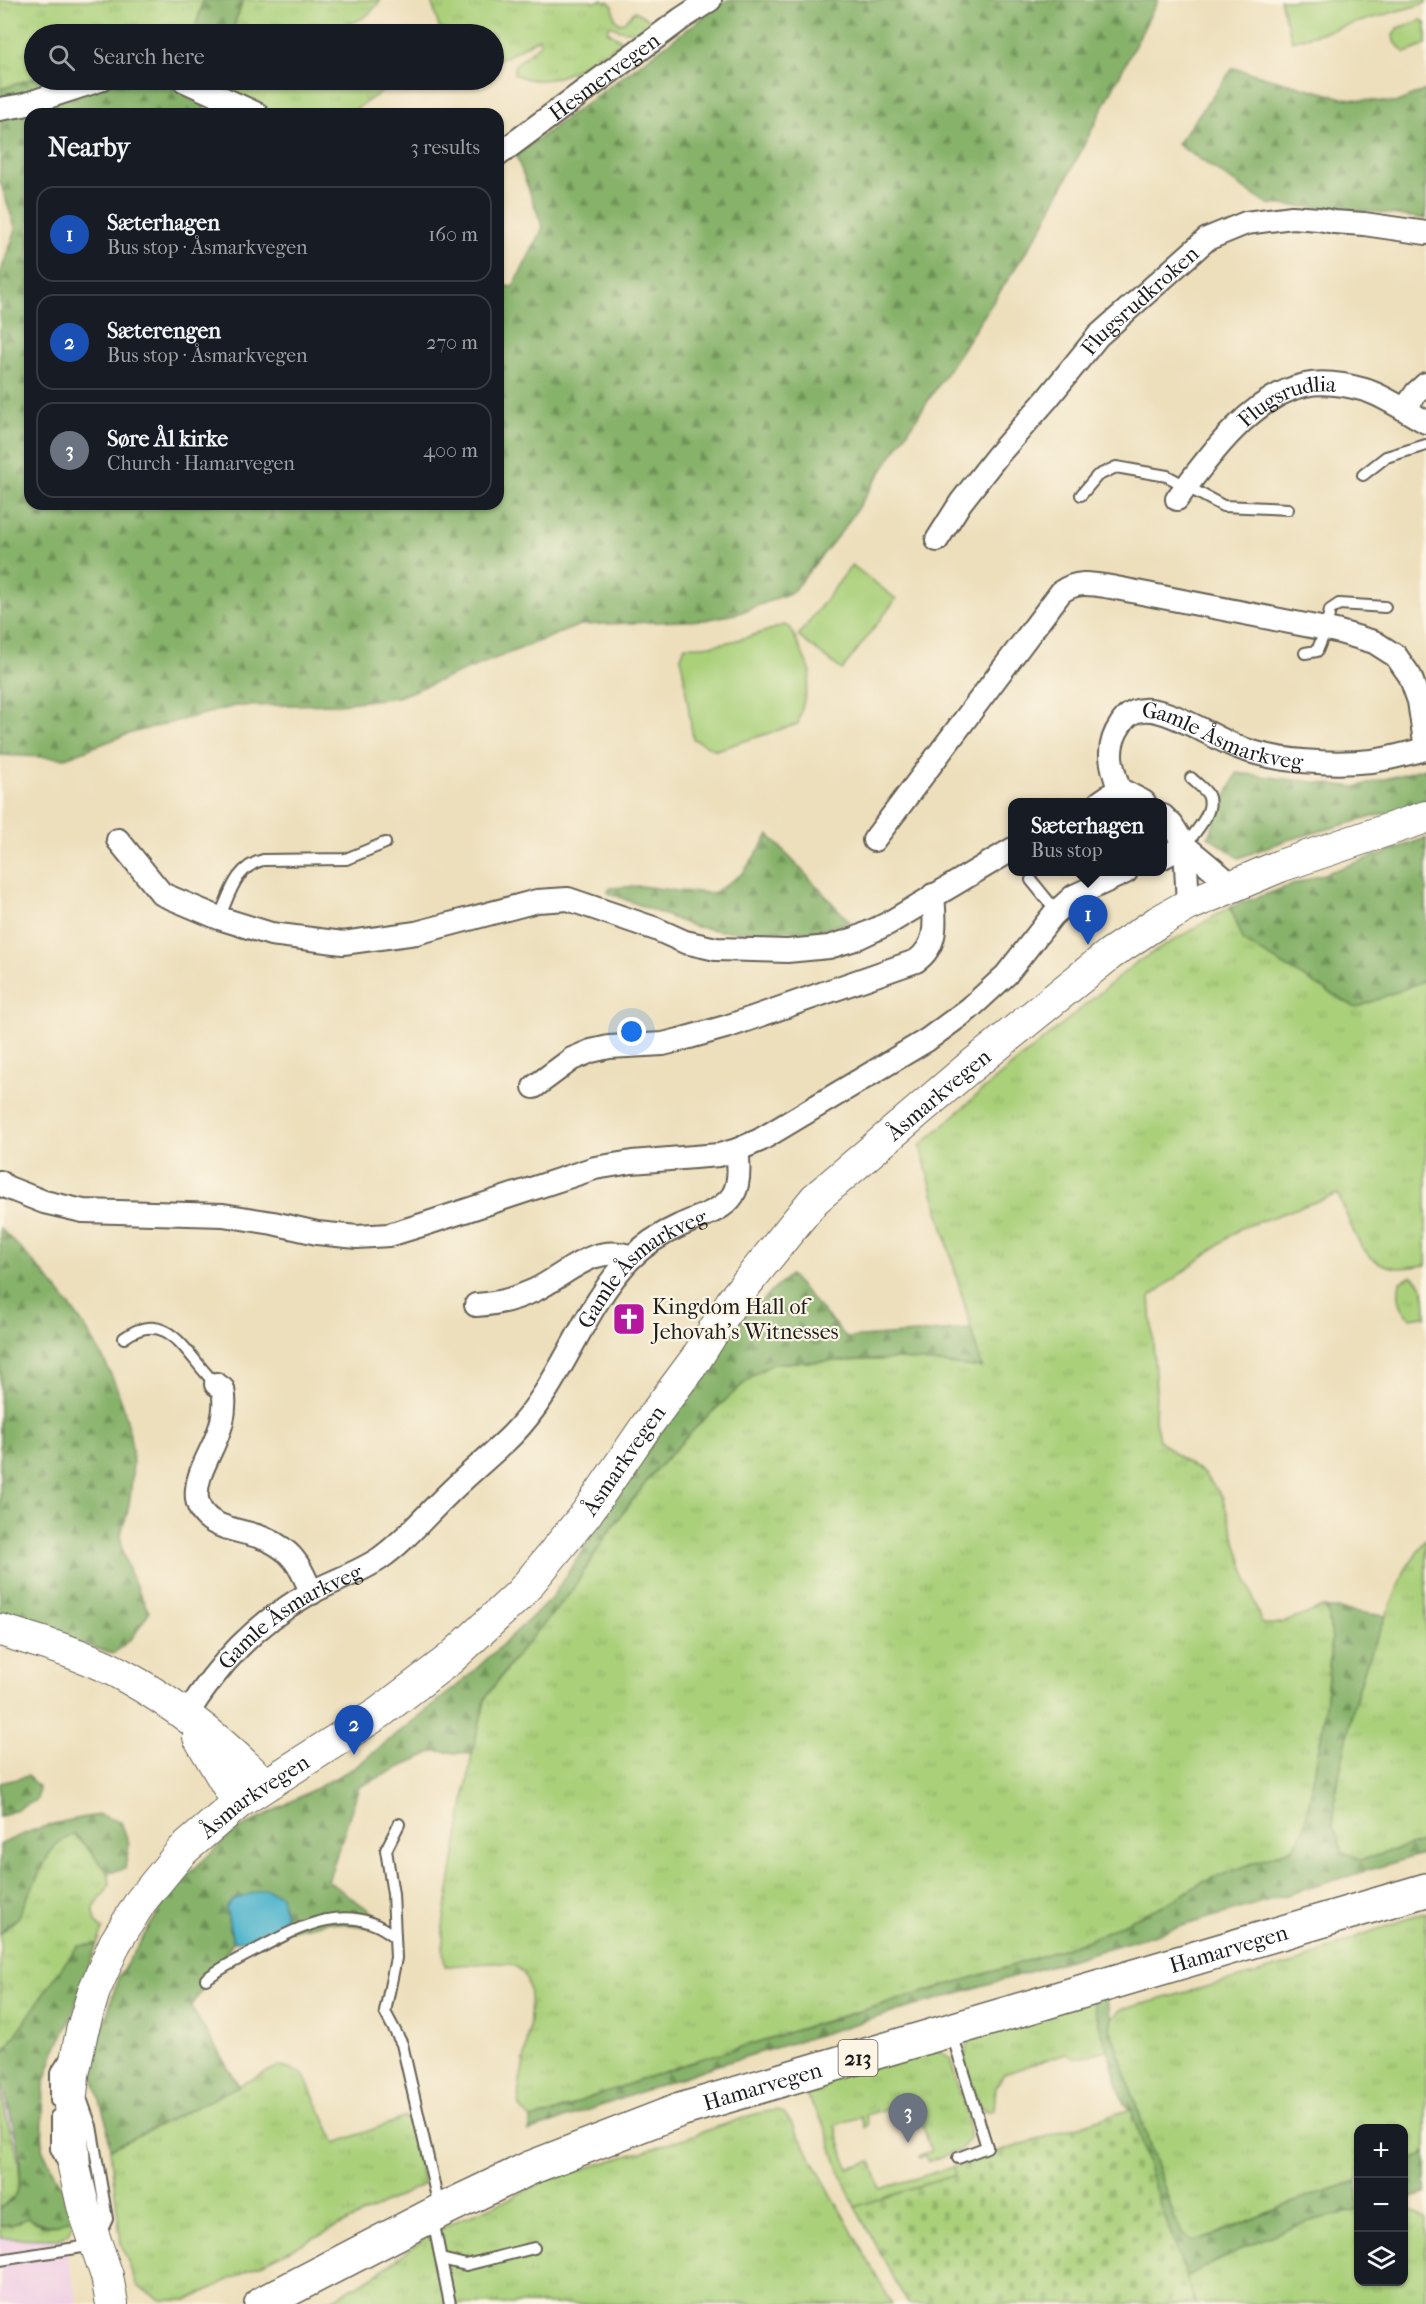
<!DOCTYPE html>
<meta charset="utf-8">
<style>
body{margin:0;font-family:"IM FELL French Canon",serif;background:#20242c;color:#f1f3f6}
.controls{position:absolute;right:18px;bottom:18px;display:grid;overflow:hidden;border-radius:12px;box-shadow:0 2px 4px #0004}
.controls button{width:54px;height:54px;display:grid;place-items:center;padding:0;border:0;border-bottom:2px solid #363941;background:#171b24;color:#f1f3f6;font:30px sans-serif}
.you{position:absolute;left:632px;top:1032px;width:21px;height:21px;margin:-15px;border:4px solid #fff;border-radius:50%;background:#1a73e8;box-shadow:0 0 0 9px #1a73e833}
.badge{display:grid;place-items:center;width:39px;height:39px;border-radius:50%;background:#db2777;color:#fff;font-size:20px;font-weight:700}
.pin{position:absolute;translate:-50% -50px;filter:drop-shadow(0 2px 3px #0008)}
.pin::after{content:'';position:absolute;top:32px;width:21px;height:18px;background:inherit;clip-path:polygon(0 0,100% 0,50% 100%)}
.popup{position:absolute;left:1008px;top:798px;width:159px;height:78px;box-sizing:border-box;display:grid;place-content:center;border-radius:12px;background:#171b24;filter:drop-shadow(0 2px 4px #0005);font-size:20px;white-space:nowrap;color:#9ea1a6}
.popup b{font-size:22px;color:#f1f3f6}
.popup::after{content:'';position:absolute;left:50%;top:100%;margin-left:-12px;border:12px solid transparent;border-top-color:#171b24}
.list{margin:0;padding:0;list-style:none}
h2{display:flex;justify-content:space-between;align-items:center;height:78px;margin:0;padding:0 24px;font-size:26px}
h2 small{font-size:20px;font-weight:400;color:#9ea1a6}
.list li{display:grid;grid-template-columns:39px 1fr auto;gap:18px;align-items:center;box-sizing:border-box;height:96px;margin:0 12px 12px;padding:0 12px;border:2px solid #363941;border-radius:18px}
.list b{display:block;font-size:22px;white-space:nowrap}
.list p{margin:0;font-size:20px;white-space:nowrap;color:#9ea1a6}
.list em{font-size:20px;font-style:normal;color:#9ea1a6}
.icon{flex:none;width:33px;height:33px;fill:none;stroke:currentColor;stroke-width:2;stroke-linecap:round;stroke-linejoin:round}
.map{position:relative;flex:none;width:1426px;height:2304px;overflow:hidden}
.search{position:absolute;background:#171b24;box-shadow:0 2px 4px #0004;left:24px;top:24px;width:480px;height:66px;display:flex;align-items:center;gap:15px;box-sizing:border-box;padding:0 21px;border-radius:33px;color:#9ea1a6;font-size:22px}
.panel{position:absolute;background:#171b24;box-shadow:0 2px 4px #0004;left:24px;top:108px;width:480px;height:402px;border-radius:18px}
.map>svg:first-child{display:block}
.built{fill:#f0d0e5}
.grass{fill:url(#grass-tufts);stroke:#63764b;stroke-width:1.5}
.forest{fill:url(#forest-firs);stroke:#526743;stroke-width:1.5}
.cemetery{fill:url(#cemetery-stones);stroke:#63764b;stroke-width:1.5}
.green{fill:#aad07a;stroke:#63764b;stroke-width:1.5}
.water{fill:#4eb4cc;stroke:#356874;stroke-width:1.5}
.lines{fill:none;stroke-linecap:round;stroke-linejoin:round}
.lane-casing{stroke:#656054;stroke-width:14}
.street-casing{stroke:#656054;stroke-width:26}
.secondary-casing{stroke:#656054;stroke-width:34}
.primary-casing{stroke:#656054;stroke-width:36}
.lane{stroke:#fff;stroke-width:10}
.street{stroke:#fff;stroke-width:22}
.secondary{stroke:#fff;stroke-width:32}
.primary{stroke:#fff;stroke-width:33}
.labels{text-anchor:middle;stroke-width:4.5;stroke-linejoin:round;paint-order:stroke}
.shield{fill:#fcf5e5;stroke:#5f5d58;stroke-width:1.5}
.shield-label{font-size:21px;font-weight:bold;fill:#1c1c1c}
.street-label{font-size:22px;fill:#1c1c1c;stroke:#fcf5e5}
.poi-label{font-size:22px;fill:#1c1c1c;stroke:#fcf5e5;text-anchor:start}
</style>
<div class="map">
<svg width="1426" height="2304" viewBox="0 0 1426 2304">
<defs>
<pattern id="grass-tufts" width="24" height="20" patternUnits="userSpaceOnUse" patternTransform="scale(1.5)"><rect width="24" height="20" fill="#aad07a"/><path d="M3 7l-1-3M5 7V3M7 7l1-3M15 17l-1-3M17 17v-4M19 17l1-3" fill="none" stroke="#92b269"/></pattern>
<pattern id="forest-firs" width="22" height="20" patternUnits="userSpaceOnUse" patternTransform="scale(1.5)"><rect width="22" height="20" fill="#87b26a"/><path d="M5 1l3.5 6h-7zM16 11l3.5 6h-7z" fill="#6e9056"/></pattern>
<pattern id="cemetery-stones" width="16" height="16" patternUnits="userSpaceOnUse" patternTransform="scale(1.5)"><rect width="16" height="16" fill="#aad07a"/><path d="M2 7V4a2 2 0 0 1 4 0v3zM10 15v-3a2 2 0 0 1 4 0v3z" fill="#92b269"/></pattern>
</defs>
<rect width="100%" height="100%" fill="#fcf5e5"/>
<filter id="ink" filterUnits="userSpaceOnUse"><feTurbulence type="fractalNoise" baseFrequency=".0167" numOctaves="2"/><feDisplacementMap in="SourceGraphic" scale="12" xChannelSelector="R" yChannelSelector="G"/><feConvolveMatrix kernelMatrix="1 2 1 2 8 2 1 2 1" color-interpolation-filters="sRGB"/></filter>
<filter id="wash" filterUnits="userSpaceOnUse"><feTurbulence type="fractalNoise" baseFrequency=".008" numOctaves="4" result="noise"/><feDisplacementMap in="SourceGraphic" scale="24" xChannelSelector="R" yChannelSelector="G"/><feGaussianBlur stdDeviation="1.35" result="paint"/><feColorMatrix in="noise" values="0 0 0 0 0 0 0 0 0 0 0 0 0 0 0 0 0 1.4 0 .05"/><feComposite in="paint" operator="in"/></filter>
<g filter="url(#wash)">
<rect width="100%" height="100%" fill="#eddfbc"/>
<path class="built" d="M 0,2031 L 35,2127 L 61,2224 L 78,2304 L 0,2304 Z"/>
<path class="grass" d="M 0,0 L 203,0 L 194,34 L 34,34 L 34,78 L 1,89 Z
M 243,0 L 380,0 C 370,19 354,22 334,29 L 334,34 L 231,34 Z
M 431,0 L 591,0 L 593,2 L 603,0 L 606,3 L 608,1 L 613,6 L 615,19 L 619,23 L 624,22 L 635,11 L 656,24 C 639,30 626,36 610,25 L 607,31 L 621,40 L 621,43 C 588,60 554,94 514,74 L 514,66 L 540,44 L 539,38 L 504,58 L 494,59 L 494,34 L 453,34 L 439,27 Z
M 230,80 L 396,80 C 382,95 364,100 351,114 L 267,114 L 224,93 Z
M 1230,907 L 1245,942 L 1404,987 L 1426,980 L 1426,1265 C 1416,1266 1402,1270 1392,1267 C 1357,1260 1351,1222 1338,1194 L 1241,1228 L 1150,1297 L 1156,1390 L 1155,1420 L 1159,1440 L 1180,1458 L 1203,1473 L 1222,1496 L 1261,1623 C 1276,1629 1308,1613 1323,1607 L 1328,1614 L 1332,1639 L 1323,1726 L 1304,1830 L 1293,1848 L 1201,1883 L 1177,1899 L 1086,1941 L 1011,1966 L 806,2027 L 586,2099 L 551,2114 L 531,2119 C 528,2116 523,2112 521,2108 C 516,2098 520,2083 522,2072 C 526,2048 541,1985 518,1968 C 506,1958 463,1966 445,1966 L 443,1950 L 443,1926 L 472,1754 L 486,1697 L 653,1473 L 699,1424 L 741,1386 L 758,1372 L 775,1363 L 902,1359 L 982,1367 L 920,1146 L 977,1095 L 1137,962 Z
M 1412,1276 C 1426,1284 1426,1300 1426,1317 L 1423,1316 L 1410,1318 C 1399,1306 1397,1298 1400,1282 Z
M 1426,1539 L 1426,1841 L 1361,1860 L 1343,1852 L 1333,1827 L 1336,1792 L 1354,1704 L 1366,1665 L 1405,1570 Z
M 75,1834 L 108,1872 L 110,1884 L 94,1908 L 95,1922 L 103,1930 L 97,1944 L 78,1946 L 0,2059 L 0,1934 L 17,1918 L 49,1854 L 58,1842 Z
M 1426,1912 L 1426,2151 L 1423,2155 L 1404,2163 L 1404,2128 L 1358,2128 L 1358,2181 L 1304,2198 L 1216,2234 L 1193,2241 L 1183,2234 L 1175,2219 L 1110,2028 L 1112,2018 L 1120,2010 L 1299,1962 L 1359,1936 Z
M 1092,2000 L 1107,2050 L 1074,2059 L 1066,2053 L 1004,2074 L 996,2086 L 994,2110 C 987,2113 982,2109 978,2103 C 973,2085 956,2055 971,2039 Z
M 938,2050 L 950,2058 L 969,2124 L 969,2139 L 960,2150 L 927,2162 L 925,2156 L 920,2158 L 919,2156 L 931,2152 L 915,2100 L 866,2115 L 868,2125 L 865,2128 L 861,2117 L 835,2125 L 848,2168 L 871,2161 L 880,2189 L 953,2167 L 956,2175 L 855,2207 L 839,2170 L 825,2126 L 800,2085 Z
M 279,2066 L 303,2074 L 336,2143 L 406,2117 L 424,2184 L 188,2300 L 161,2300 L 137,2286 L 121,2244 L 110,2149 Z
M 0,2078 C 2,2089 2,2100 5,2111 C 11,2136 26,2167 16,2193 C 13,2201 7,2204 0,2208 Z
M 776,2110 L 784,2113 L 793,2125 L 892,2304 L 323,2304 L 374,2276 L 426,2237 L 449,2224 L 503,2202 L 544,2181 L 670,2143 L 755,2114 Z
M 1404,2205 L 1426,2220 L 1426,2304 L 1196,2304 L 1186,2277 C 1225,2257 1263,2237 1304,2223 C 1322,2217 1341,2214 1358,2210 L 1358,2282 L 1404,2282 Z
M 28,2218 L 43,2226 L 72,2218 L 73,2223 L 68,2234 L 60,2239 L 0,2238 L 0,2225 L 11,2225 Z"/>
<path class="forest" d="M 203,0 L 243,0 L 231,34 L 194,34 Z
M 727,0 L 1158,0 L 1041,229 L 845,527 L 792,592 L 739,613 L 705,620 L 580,625 L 398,697 L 338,704 L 235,706 L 131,733 L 65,758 L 0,755 L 0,274 L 16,230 L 0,181 L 1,89 L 34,78 L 230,80 L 224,93 L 208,97 L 202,114 L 30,114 L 30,504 L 498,504 L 498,285 L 513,287 L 543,228 L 516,155 Z
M 1233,68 L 1343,98 L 1395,103 L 1426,90 L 1426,219 L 1376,212 L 1267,204 L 1177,144 Z
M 1426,768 L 1426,799 L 1405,808 L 1284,841 L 1239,858 L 1208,836 L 1237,773 L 1355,787 Z
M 769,835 L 850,922 L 815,931 L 721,931 L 692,926 L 609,893 L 608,891 L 611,888 L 641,886 L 677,891 L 714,893 L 743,873 Z
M 1426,838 L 1426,980 L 1356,1008 L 1244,942 L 1230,907 Z
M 0,1228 C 61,1287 123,1362 132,1450 C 134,1467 131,1497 127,1514 C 125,1522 120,1532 121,1540 C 122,1560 140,1594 149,1612 L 133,1637 L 113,1654 L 0,1618 Z
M 790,1275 L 847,1338 L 971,1329 L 982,1368 L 902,1359 L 775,1363 L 758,1372 L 741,1386 L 699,1424 L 653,1473 L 610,1530 L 571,1592 L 513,1660 L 486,1697 L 472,1754 L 434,1751 L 359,1787 L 328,1881 L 373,1913 L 374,1928 L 330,1922 L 278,1933 L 285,1914 L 226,1908 L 233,1942 L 191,2007 L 239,2086 L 110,2149 L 107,2125 L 91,2069 L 118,1978 L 172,1890 L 232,1833 L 354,1768 L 463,1681 L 550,1600 L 725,1333 Z
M 1323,1607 L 1386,1616 L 1366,1665 L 1354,1704 L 1336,1792 L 1333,1827 L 1343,1852 L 1361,1860 L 1426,1841 L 1426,1853 L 708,2068 L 529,2131 L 531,2119 L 551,2114 L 586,2099 L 697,2060 L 1011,1966 L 1086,1941 L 1176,1899 L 1201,1883 L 1293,1848 L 1304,1830 L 1323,1726 L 1332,1639 L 1328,1614 Z
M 28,1776 L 39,1788 L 37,1800 L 0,1817 L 0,1783 Z
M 99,1815 L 121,1822 L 129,1844 L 125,1869 L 108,1872 L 75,1834 L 58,1842 L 49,1854 L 17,1918 L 0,1934 L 0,1845 C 31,1828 64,1820 99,1815 Z
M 97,1944 L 69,2023 L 55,2051 L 44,2084 L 42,2148 L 58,2182 L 66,2192 L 72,2218 C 54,2228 46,2227 28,2218 L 11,2225 L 0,2225 L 0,2208 C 7,2204 13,2201 16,2193 C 31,2152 0,2103 0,2061 C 2,2052 12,2041 17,2033 C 37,2004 56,1974 78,1946 Z
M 1104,1996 L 1112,2018 L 1110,2028 L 1175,2219 L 1183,2234 L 1193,2241 L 1216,2234 L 1304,2198 L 1358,2181 L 1358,2210 C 1341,2214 1322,2217 1304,2223 C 1263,2237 1225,2257 1186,2277 L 1155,2190 L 1131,2109 L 1124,2105 L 1092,2000 Z
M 1426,2151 L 1426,2194 L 1404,2200 L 1404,2163 L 1423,2155 Z"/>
<path class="cemetery" d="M 1131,2109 L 1155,2190 L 1196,2304 L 908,2304 L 855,2207 L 955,2175 L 953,2167 Z"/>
<path class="green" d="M 1280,0 L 1426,0 L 1426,3 L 1292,41 Z
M 1422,20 L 1426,24 L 1426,45 L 1405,53 L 1394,41 L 1393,35 L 1398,28 Z
M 852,565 L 896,599 L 842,670 L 798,636 Z
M 784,625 L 790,627 L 811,672 L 798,724 L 716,750 L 693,739 L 681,657 L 685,646 C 719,648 752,636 784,625 Z"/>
<path class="water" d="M 265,1889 L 281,1895 L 285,1914 L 278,1933 L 233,1942 L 226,1908 L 233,1900 Z"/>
</g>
<g filter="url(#ink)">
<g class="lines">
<g class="lane-casing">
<path id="lane" d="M 1363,475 L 1386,457 L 1426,445
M 1081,495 L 1097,476 L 1116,467 L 1167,476 L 1223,506 L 1288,509
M 1305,653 L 1317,651 L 1326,629 L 1330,610 L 1339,604 L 1385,607
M 1185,846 C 1194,833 1216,811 1208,795 C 1205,789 1196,783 1191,778
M 1031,880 L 1048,901 L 1058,910
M 219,918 C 230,894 235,867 263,860 L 346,859 L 385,843
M 124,1338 C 169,1305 188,1359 216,1384
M 399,1824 L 386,1850 L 393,1894 L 396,1958 L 385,2012 L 402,2044 L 440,2211 L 435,2221 L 435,2230 L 450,2304
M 206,1979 C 222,1967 240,1958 258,1949 C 302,1925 351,1900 395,1937
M 952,2034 L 987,2147 L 958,2158
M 56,2101 L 56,2073 L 65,2059
M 56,2116 L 56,2149 L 64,2165
M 441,2259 L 466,2265 L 534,2248
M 0,2260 L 95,2245 L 107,2219 L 91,2126 L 82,2101"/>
</g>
<g class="street-casing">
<g id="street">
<path d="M 183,80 L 257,114"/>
<path d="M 0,109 L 23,105 L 100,80"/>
<path id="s1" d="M 498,155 L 681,19 L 710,0"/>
<path d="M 1405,409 L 1416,393 L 1426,384"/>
<path id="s2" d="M 1177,499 C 1208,457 1252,396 1305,385 C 1324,381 1347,385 1365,390 C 1383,395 1409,413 1426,422"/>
<path id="s3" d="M 937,540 L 961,502 L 997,456 L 1047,399 L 1098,336 L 1207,239 L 1246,223 L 1292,217 L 1319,219 L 1334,222 L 1364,224 L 1426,233"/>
<path d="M 1100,802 L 1119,789"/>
<path id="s4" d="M 1144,802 L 1119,789 C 1111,765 1105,747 1121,724 C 1126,716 1132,711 1143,710 C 1168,707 1215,739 1240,748 C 1279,762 1331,765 1372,761 C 1390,759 1408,753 1426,749"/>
<path d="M 1163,816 L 1172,825 L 1185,846 L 1232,885"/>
<path d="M 118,840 L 162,894 L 219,918 L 271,934 L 343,943 L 416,933 L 537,901 L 568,899 L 656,929 L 685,942 L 716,949 L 787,951 L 829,947 L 855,939 L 887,924 L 1013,849"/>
<path d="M 874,840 L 1061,592 C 1077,580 1093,584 1111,587 L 1336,631 L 1374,642 L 1396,656 L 1410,676 L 1419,701 L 1426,749"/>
<path d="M 1185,846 L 1188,905"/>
<path d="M 1163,857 L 1185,846"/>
<path d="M 534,1087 L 572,1059 L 591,1051 L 609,1047 L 663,1044 L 679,1040 L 729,1026 L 916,961 C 939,945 935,920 933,895"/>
<path d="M 0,1182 L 6,1187 L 44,1202 L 83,1211 L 223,1215 L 273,1223 L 317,1233 L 357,1237 L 389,1235 L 425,1224 L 595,1168 L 632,1162 L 719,1155 L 737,1150"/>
<path d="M 476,1305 C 496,1304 516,1299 535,1290 C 568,1274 593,1243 632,1257"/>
<path d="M 216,1384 L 223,1389 C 232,1435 193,1464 197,1499 C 202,1529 238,1529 260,1537 C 270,1540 281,1547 288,1553 C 300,1564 305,1579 312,1593"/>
<path id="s5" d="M 186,1716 C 219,1663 255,1624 310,1593 C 333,1581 358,1573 379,1559 C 405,1541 426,1515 448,1494 C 469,1473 492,1455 512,1435 C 562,1384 581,1310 630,1259 C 644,1245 661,1234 679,1226 C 697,1217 722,1212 733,1195 C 740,1183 739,1164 737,1150 L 760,1140 L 927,1040 L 969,1009 L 1006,975 L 1053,915 L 1074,896 L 1126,872"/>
</g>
</g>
<g class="secondary-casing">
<g id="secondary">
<path d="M 0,1630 C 43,1643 90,1656 128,1678 C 178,1706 225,1744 265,1785"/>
<path d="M 199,1737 L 238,1803"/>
<path id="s6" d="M 112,2304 L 107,2276 L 83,2206 L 74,2167 L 70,2105 L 73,2075 L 82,2031 L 94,1991 L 115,1943 L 141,1901 L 182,1851 L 238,1803 L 379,1713 L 450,1659 L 520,1594 L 586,1514 L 647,1425 L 696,1359 L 733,1300 L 815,1199 L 965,1071 L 1110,954 L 1158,922 L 1188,905 L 1280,866 L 1426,817"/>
</g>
</g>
<g class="primary-casing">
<g id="primary">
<path id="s7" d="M 261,2304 L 440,2211 L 530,2168 L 680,2110 L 1426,1890"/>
</g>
</g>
<use href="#lane" class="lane"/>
<use href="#street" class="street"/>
<use href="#secondary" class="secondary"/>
<use href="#primary" class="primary"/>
</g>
</g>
<defs>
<g id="church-square" transform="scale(1.725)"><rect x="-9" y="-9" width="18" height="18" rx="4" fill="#b5179e" stroke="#fcf5e5"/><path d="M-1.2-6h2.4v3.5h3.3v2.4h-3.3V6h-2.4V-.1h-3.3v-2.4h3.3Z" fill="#fff"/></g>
</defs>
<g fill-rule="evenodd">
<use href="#church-square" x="629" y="1319"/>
</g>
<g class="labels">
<rect class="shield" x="838.5" y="2040" width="39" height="36" rx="4.5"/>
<g class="shield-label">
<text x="858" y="2065">213</text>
</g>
<g class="street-label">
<text dy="8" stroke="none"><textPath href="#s1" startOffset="132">Hesmervegen</textPath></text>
<text dy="8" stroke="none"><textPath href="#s3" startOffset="315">Flugsrudkroken</textPath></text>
<text dy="8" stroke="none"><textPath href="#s2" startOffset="153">Flugsrudlia</textPath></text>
<text dy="8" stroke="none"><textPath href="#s4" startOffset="208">Gamle Åsmarkveg</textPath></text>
<text dy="8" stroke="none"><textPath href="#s6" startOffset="1569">Åsmarkvegen</textPath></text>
<text dy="8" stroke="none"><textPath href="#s5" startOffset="651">Gamle Åsmarkveg</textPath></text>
<text dy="8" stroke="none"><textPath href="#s6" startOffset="1083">Åsmarkvegen</textPath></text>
<text dy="8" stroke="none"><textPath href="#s5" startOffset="147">Gamle Åsmarkveg</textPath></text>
<text dy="8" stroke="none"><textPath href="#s6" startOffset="579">Åsmarkvegen</textPath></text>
<text dy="8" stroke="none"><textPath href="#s7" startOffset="1034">Hamarvegen</textPath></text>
<text dy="8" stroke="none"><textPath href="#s7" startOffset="548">Hamarvegen</textPath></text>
</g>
<g class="poi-label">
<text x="652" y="1314">Kingdom Hall of<tspan x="652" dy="25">Jehovah's Witnesses</tspan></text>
</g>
</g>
</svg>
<div class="controls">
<button>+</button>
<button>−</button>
<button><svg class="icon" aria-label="layers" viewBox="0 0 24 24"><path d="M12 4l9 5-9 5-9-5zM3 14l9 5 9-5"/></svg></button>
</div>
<div class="you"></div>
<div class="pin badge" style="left:1088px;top:945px;background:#1a4fb4">1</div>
<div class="popup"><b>Sæterhagen</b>Bus stop</div>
<div class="pin badge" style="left:354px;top:1755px;background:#1a4fb4">2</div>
<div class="pin badge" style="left:908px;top:2143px;background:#6b7280">3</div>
<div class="search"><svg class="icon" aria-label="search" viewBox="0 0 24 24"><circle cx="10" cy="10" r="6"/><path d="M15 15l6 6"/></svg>Search here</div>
<section class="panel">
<h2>Nearby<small>3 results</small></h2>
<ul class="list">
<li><span class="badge" style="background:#1a4fb4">1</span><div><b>Sæterhagen</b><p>Bus stop · Åsmarkvegen</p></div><em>160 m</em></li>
<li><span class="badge" style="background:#1a4fb4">2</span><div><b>Sæterengen</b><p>Bus stop · Åsmarkvegen</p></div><em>270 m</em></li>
<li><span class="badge" style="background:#6b7280">3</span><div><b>Søre Ål kirke</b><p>Church · Hamarvegen</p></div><em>400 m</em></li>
</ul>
</section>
</div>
